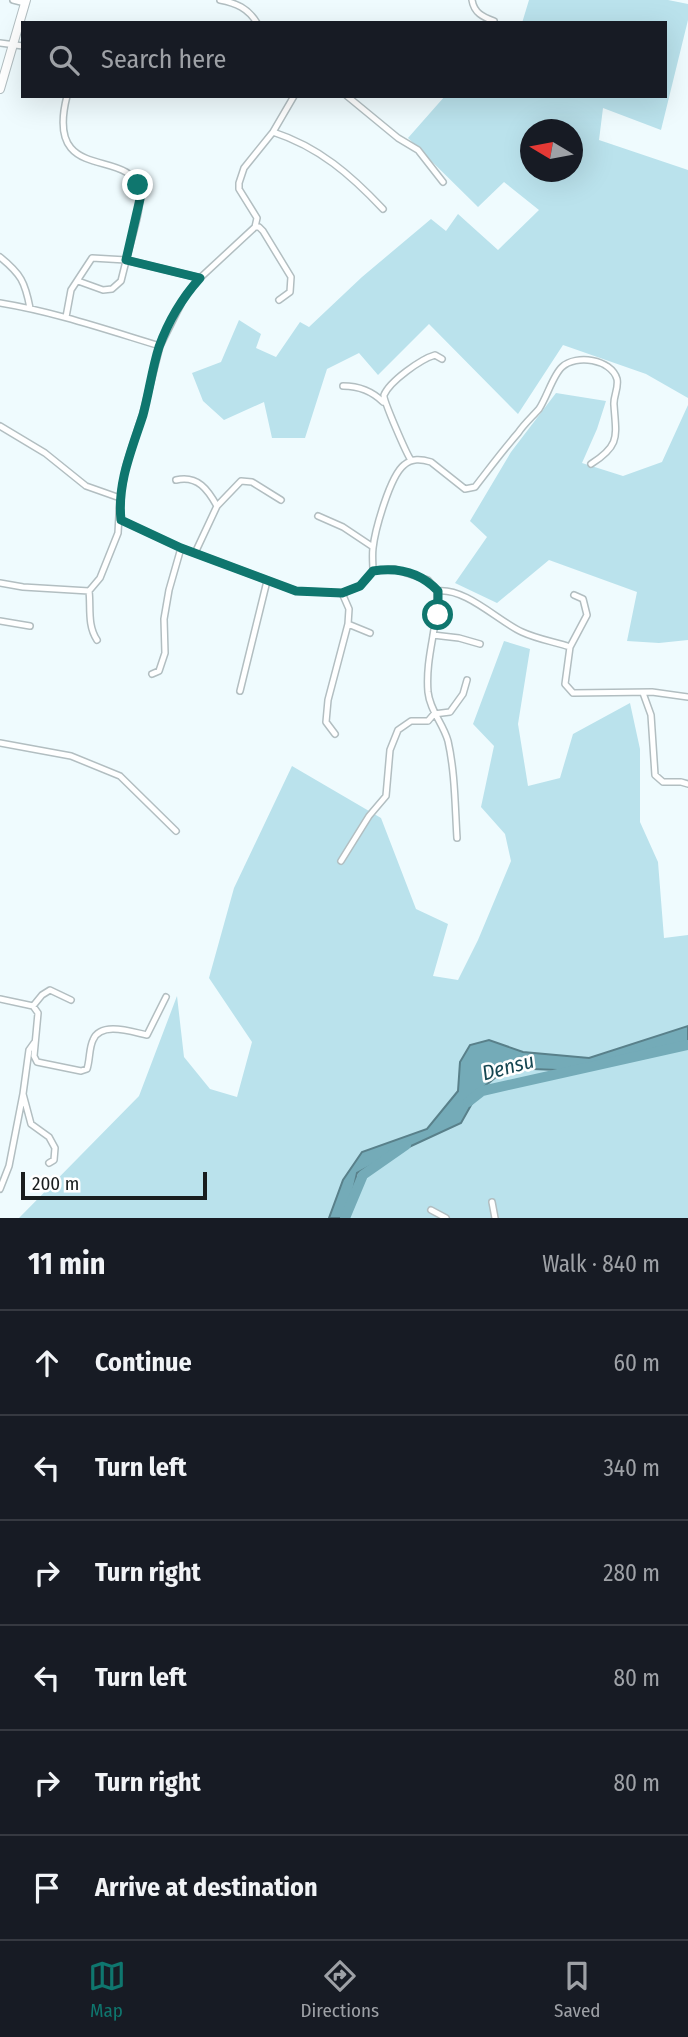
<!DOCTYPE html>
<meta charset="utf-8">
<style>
body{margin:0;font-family:"Fira Sans Condensed",sans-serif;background:#20242c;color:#f1f3f6}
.compass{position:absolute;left:520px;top:119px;width:63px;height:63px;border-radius:50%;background:#171b24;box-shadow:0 7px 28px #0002;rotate:280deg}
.scale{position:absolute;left:21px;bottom:18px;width:186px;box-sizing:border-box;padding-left:7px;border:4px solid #191d1e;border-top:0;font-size:19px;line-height:24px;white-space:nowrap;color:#191d1e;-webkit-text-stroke:5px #fff;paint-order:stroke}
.stop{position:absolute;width:21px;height:21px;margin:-16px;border:5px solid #0f766e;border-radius:50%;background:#fff}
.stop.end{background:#0f766e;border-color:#fff;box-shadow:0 2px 7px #0008}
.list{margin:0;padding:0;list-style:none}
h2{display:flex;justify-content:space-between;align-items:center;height:91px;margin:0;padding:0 28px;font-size:30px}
h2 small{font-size:23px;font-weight:400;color:#9ea1a6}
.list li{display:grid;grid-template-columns:46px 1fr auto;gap:21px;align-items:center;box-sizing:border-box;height:105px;padding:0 28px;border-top:2px solid #363941}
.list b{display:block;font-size:26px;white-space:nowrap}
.list em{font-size:23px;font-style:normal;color:#9ea1a6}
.icon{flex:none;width:38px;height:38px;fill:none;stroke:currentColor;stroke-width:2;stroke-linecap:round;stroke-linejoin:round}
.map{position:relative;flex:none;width:688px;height:1218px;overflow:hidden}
.search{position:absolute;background:#171b24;box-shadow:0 7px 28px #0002;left:21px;right:21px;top:21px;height:77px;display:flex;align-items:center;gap:18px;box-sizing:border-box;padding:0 24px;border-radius:0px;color:#9ea1a6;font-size:26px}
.sheet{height:721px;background:#171b24}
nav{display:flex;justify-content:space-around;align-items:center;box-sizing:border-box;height:98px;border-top:2px solid #363941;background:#171b24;font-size:19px;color:#9ea1a6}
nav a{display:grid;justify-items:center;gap:4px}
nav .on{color:#0f766e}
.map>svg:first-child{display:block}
.green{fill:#bae2ec;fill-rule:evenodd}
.water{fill:#74abb8;stroke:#59808a;stroke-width:2}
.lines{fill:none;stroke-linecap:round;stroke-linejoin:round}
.river{stroke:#74abb8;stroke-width:10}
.street-casing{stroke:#b2bec1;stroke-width:8}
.secondary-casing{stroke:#b2bec1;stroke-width:10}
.street{stroke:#fff;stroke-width:5}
.secondary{stroke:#fff;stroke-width:8}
.route{stroke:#0f766e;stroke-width:9}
.labels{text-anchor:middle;stroke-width:5;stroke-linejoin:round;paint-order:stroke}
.water-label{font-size:21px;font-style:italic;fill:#154651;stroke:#fff}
</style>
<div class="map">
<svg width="688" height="1218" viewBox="0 0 688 1218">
<rect width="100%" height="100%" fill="#effbfe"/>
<path class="green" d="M 529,0 L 668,0 L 688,4 L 688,20 L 661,130 L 603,108 L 599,140 L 688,170 L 688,398 L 646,374 L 563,345 L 518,414 L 429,324 L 378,375 L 359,353 L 327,369 L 305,438 L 272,438 L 264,402 L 224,420 L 203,401 L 192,373 L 221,362 L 239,320 L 261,334 L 256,348 L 276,357 L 300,322 L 309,327 L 362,277 L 431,219 L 446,231 L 458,214 L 498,250 L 539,210 L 504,182 L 478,207 L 408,138 L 445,96 L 665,96 L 665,23 L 522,23 ZM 530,130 L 572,130 L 572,172 L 530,172 Z
M 556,393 L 606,401 L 597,429 L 582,463 L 623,476 L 662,462 L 688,405 L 688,640 L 659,643 L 627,641 L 637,592 L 549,560 L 497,603 L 455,583 L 487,537 L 470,521 L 511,452 Z
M 504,641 L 530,649 L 518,724 L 528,786 L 560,778 L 573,734 L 630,703 L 640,749 L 640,822 L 658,862 L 664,938 L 688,935 L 688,1218 L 19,1218 L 139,1096 L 177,996 L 184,1057 L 210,1089 L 237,1097 L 252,1042 L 209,978 L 234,888 L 292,766 L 381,818 L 416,909 L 448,924 L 433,976 L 458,980 L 478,940 L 511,861 L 505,834 L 481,807 L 494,746 L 473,724 Z"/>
<path class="water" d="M 688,1026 L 688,1044 L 616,1059 L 582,1071 L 507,1068 L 479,1091 L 461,1123 L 383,1159 L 357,1173 L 347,1218 L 329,1218 L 343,1180 L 362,1152 L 427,1129 L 458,1091 L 460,1062 L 470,1045 L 489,1040 L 523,1052 L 589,1058 Z"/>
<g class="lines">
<path class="river" d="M 468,1102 L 482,1091 L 688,1045
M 345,1218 L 363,1175 L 406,1145"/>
<g class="street-casing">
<path id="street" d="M 13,0 L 25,3
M 220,0 C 236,3 248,8 257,23
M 472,0 C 474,13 483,17 494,21
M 0,43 L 23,46
M 67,96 C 44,186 130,146 139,190 C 143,207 130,242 126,260
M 347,96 L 398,138 L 418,150 L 443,182
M 273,132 C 319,147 351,175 383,209
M 255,227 L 259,227 L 263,231 L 291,277 L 290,292 L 279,300
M 0,257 C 21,274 25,282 30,308
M 78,281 L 103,290 L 112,289 L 121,281 L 126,261
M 0,303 C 55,312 107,330 160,346
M 66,317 L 71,290 L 92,258 L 126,260 L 200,278
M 343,386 C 359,386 372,391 383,402
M 0,426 L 45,453 L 86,486 L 120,498
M 411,460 C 407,455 383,400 384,395 C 390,381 421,359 435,355 L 442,359
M 176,480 C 198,475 208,490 217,506
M 318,516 L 343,527 L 373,547
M 121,520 L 181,548 L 296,591 L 342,593 L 360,586 L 373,571 L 394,569 L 428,580 L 437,591 C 439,626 425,655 428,692 C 430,711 443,723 448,741 C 455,772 455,806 457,838
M 195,553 L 217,506 L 241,481 L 252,482 L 281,500
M 373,571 C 373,564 372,556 373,548 C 375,530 390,476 404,465 C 412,458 421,459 431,462 L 465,489 L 475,487 C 489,469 503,450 518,433 C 524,424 532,417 539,409 C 547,397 553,375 562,367 C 576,354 611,359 617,379 C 619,388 613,397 614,405 C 616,436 621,445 591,464
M 0,583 L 23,587 L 89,591
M 437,591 C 465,587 498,621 522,632 C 537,639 555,642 570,647
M 342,593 L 349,609 L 348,624 L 370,633
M 574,595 L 583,599 L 587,615 L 570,647 L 565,684 L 573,693 L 652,692 L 688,697
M 0,621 L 30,626
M 433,635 L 459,638 L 480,644
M 97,640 C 87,625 91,607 89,591 L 100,578 L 118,533 L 120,498 L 126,466 L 143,413 L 160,346 L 185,296 L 200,278 L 255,227 L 257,218 L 239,189 L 239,183 L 244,168 L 273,132 L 294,96
M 152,674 L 159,671 L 165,653 L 164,619 L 169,590 L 181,548
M 240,691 L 267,581
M 643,693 L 651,715 L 655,775 L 663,782 L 681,782 L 688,784
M 335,734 L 326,722 L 328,700 L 348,624
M 0,743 L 71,756 L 120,776 L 176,831
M 341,861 L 369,816 L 386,796 L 390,750 L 398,730 L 411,721 L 428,721 L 434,714 L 450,712 L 463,694 L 467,680
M 0,999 L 33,1006 L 38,1013 L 34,1056 L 37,1062 L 81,1071 L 87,1069 C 90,1060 89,1048 93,1040 C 101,1021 132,1032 147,1035 L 166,997
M 33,1006 L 42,995 L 50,990 L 71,1000
M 34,1043 L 29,1050 L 23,1094 L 31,1124 L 49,1137 L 55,1148 L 54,1160 L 49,1163
M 0,1189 L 9,1166 L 23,1094
M 492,1202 L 495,1218
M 431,1210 L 446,1218"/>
</g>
<g class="secondary-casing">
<path id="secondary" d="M 0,89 L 26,0"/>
</g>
<use href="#street" class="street"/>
<use href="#secondary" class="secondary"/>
</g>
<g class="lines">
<path class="route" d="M 138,185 L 140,199 L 126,260 L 200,278 C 183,297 168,322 159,347 C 152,369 149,393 143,415 C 132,449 117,483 121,520 L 181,548 L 296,591 L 342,593 L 360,586 L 373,571 C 398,567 420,572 438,591 L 438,615"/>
</g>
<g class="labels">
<g class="water-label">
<text transform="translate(508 1067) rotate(-15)" y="7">Densu</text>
</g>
</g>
</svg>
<svg class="compass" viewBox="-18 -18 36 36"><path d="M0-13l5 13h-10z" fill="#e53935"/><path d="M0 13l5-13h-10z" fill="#9ea1a6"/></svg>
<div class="scale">200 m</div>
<div class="stop" style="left:438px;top:615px"></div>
<div class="stop end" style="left:138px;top:185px"></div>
<div class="search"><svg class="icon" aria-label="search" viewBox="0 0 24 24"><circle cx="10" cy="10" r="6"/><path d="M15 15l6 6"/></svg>Search here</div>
</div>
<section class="sheet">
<h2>11 min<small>Walk · 840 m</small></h2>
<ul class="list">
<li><svg class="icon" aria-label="ahead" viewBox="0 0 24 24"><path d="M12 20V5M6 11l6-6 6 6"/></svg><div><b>Continue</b></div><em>60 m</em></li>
<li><svg class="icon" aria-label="left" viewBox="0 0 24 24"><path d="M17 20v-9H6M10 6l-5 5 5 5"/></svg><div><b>Turn left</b></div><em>340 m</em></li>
<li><svg class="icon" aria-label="right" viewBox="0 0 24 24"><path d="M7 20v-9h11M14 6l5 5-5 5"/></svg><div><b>Turn right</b></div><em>280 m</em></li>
<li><svg class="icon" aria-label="left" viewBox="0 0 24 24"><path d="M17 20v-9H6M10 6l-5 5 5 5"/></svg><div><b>Turn left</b></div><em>80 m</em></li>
<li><svg class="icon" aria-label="right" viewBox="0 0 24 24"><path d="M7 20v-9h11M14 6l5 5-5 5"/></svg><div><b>Turn right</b></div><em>80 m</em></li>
<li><svg class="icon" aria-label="arrive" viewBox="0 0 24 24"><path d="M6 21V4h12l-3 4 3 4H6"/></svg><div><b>Arrive at destination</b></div></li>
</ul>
</section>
<nav>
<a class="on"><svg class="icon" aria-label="map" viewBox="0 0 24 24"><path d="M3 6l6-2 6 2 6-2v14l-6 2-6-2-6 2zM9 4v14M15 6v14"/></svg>Map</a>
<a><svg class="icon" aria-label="directions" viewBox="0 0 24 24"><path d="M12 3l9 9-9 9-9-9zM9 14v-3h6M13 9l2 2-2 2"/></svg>Directions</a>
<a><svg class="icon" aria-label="saved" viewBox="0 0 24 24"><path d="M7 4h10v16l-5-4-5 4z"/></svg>Saved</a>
</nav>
